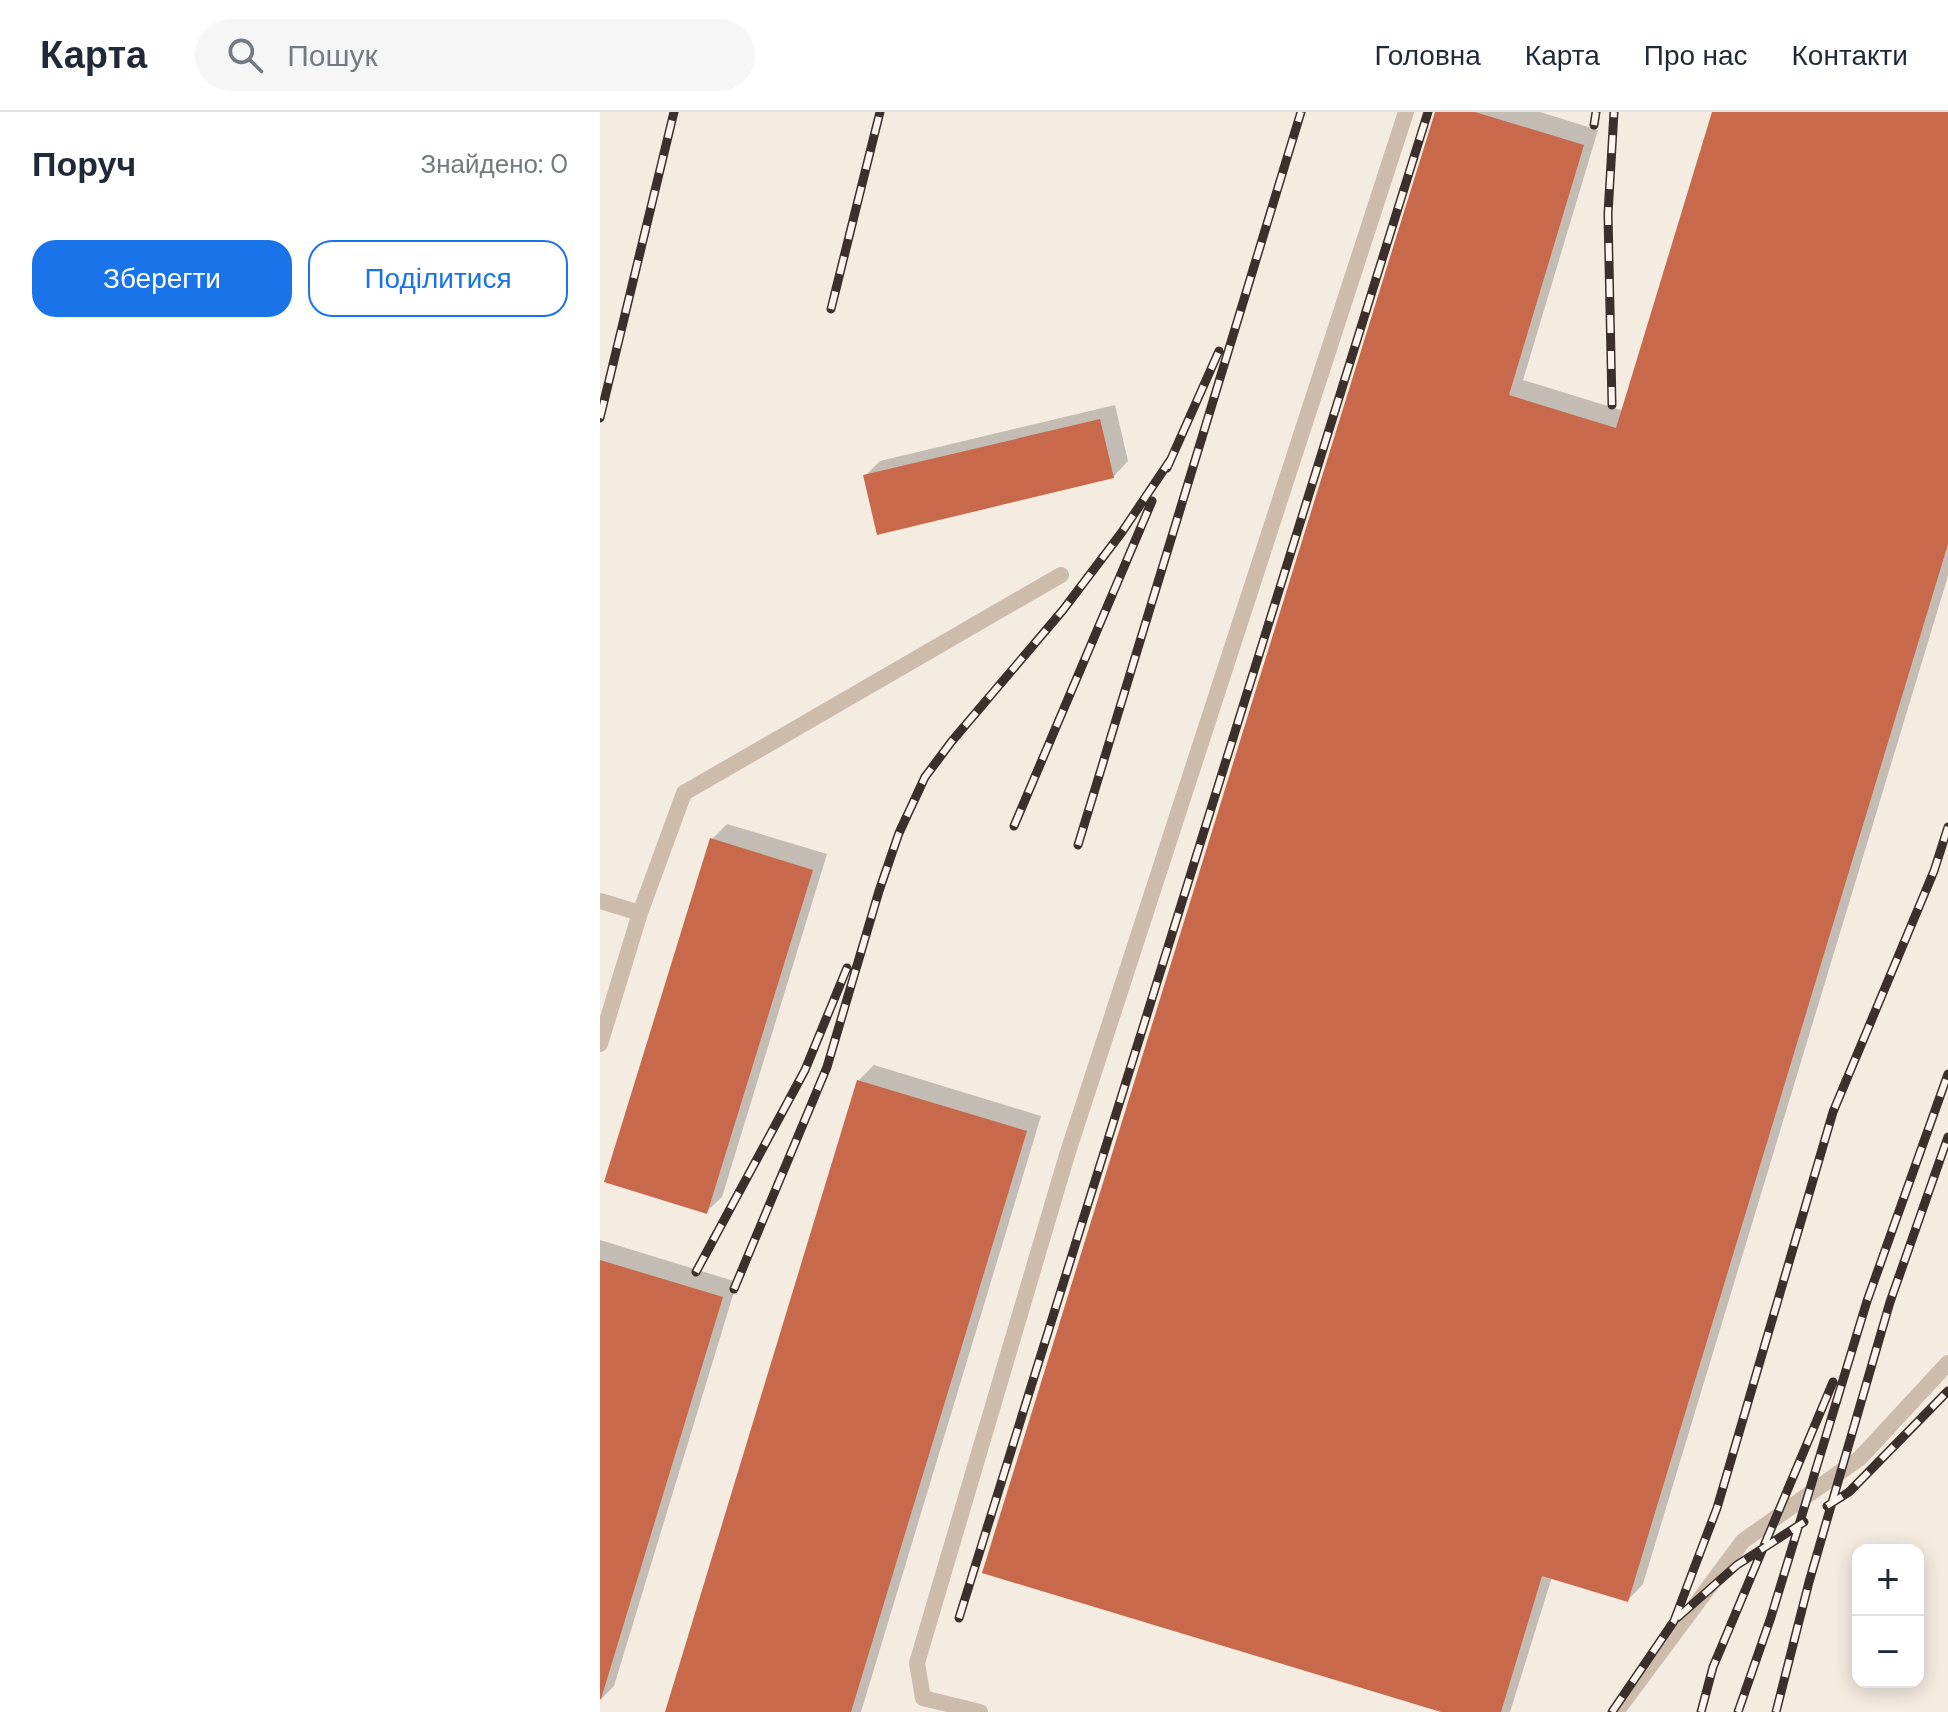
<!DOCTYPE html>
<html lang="uk">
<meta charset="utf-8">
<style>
body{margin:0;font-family:"DM Sans",sans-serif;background:#f6f6f7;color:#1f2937}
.controls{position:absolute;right:24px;bottom:24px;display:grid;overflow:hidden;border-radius:16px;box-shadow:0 4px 20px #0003}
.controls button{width:72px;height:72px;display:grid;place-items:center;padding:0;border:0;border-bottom:2px solid #e0e1e3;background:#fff;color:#1f2937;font:40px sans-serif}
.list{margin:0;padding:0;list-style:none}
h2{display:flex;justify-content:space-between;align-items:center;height:104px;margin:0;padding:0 32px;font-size:34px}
h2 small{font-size:26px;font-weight:400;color:#747a83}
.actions{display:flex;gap:16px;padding:24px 32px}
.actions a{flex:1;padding:18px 0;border:2px solid #1a73e8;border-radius:24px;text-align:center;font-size:28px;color:#1a73e8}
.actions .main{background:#1a73e8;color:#fff}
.icon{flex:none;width:44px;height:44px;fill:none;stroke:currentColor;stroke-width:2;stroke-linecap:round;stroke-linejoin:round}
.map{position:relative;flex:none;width:1348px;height:1600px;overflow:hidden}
header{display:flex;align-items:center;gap:48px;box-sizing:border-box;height:112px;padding:0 40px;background:#fff;border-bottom:2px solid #e0e1e3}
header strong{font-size:38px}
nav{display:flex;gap:44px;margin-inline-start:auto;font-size:28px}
.search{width:560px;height:72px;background:#f6f6f7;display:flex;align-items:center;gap:20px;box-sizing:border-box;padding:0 28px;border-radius:44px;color:#747a83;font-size:30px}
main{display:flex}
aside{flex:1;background:#fff}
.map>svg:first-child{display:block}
.shadow{fill:#0003}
.building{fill:#c8694b}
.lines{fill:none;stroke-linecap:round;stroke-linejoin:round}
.lane{stroke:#cdbbac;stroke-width:16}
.rail-casing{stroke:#3b302b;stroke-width:9}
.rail{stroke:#fbf5ee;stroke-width:6;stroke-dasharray:18;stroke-linecap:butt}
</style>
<header>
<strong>Карта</strong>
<div class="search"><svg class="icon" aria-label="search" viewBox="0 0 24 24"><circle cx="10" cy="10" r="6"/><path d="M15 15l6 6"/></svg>Пошук</div>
<nav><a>Головна</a><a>Карта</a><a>Про нас</a><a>Контакти</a></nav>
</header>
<main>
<aside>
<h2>Поруч<small>Знайдено: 0</small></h2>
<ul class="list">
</ul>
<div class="actions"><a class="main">Зберегти</a><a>Поділитися</a></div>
</aside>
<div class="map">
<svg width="1348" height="1600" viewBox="0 0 1348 1600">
<rect width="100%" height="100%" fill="#f4ebe1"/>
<path class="shadow" d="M 837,0 L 940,0 L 998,18 L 923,268 L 1024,299 L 1114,0 L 1348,0 L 1348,464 L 1043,1472 L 1028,1488 L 952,1465 L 910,1600 L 848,1600 Z
M 515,293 L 528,349 L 513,365 L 265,364 L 280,349 Z
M 127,712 L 227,742 L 122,1085 L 106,1100 L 112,727 Z
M 274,953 L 441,1004 L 261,1600 L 67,1600 L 258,969 Z
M 0,1128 L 137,1170 L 14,1574 L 0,1588 Z"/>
<path class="building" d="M 835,0 L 875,0 L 984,33 L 909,283 L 1016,316 L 1112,0 L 1348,0 L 1348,432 L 1028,1490 L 942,1464 L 901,1600 L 841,1600 L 382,1461 Z
M 500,307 L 514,366 L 277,423 L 263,363 Z
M 110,726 L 213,758 L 107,1102 L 4,1070 Z
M 257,968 L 427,1019 L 251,1600 L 65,1600 Z
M 0,1148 L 123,1185 L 1,1587 L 0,1587 Z"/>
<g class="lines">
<path class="lane" d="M 0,789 L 40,801
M 0,932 L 40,801 L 84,681 L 461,463
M 380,1600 L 323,1586 L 317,1551 L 467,1043 L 806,0
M 1016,1600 L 1143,1429 L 1260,1346 L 1348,1251"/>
<g class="rail-casing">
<path id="rail" d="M 994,13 L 996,0
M 231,197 L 280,0
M 1012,293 L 1008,102 L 1014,0
M 0,306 L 74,0
M 567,356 L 619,239
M 414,714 L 552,389
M 478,733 L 701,0
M 96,1160 L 205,958 L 247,856
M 134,1177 L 227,955 L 279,779 L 299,721 L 325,665 L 352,629 L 463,498 L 522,420 L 571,347
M 1227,1394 L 1249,1380 L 1348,1279
M 359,1506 L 828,0
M 1077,1506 L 1137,1453 L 1204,1410
M 1012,1600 L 1074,1509 L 1117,1396 L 1233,1000 L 1334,759 L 1348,715
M 1101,1600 L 1113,1555 L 1233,1270
M 1138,1600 L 1171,1505 L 1267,1189 L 1348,962
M 1176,1600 L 1209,1470 L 1290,1190 L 1348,1025"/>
</g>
<use href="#rail" class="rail"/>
</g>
</svg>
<div class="controls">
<button>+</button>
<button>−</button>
</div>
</div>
</main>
